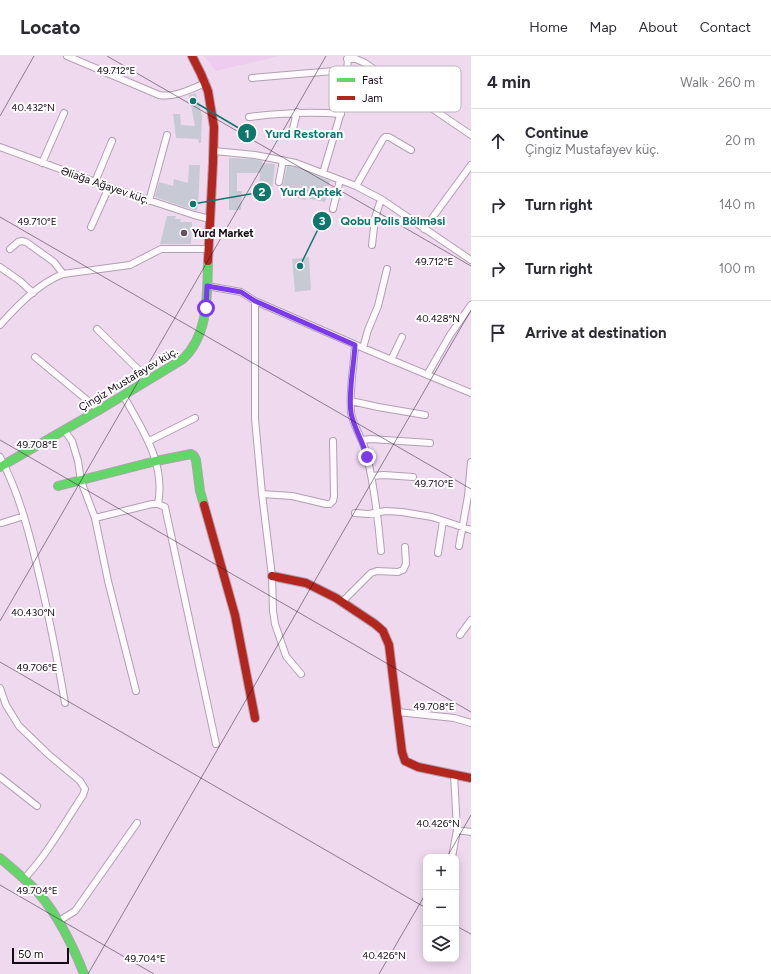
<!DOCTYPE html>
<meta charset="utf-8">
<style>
body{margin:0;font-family:Figtree,sans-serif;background:#f2f2f3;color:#2b2b33}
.controls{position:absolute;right:12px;bottom:12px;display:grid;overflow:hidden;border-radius:8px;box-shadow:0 2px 10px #0003}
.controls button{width:36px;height:36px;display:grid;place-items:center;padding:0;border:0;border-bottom:1px solid #e1e1e2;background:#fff;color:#2b2b33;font:20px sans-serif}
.scale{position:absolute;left:12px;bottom:10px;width:57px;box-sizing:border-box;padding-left:4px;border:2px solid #150815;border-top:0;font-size:11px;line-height:14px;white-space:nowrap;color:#150815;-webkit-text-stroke:3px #fff;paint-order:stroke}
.stop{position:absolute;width:12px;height:12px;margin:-9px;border:3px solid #7c3aed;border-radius:50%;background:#fff}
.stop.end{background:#7c3aed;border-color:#fff;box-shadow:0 1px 4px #0008}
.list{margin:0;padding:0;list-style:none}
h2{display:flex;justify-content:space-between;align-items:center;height:52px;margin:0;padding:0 16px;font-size:17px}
h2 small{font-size:13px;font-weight:400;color:#7c7c81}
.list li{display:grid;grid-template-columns:26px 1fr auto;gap:12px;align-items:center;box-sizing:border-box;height:64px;padding:0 16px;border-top:1px solid #e1e1e2}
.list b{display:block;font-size:15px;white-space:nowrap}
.list p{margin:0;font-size:13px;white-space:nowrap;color:#7c7c81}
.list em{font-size:13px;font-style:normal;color:#7c7c81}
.icon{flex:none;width:22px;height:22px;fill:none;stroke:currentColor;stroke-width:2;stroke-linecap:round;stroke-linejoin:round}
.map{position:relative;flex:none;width:471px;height:918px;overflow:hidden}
header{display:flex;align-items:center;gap:24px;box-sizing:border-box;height:56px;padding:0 20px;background:#fff;border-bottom:1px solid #e1e1e2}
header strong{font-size:19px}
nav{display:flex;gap:22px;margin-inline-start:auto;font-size:14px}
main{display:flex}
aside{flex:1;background:#fff}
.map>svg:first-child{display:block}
.built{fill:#eeccef}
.building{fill:#c7cad5}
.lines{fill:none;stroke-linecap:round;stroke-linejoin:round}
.street-casing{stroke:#b1a0b1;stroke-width:8}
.fast-casing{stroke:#b1a0b1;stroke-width:10}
.jam-casing{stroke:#b1a0b1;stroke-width:10}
.street{stroke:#fdf9fd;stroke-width:6}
.fast{stroke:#63d668;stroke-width:8}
.jam{stroke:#b3261e;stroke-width:8}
.route{stroke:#7c3aed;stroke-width:5}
.ticks{fill:none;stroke:#150815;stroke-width:1;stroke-opacity:0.45}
.poi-dot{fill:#615161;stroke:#fff;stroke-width:1.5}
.labels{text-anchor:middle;stroke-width:4;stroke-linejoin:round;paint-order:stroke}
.street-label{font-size:11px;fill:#150815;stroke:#fff}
.poi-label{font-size:11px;font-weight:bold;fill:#150815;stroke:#fff;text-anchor:start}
.key{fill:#fff;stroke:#b9b5b9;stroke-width:1}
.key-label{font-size:11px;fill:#150815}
.ticks-label{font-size:10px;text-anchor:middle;fill:#150815;stroke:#fff;stroke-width:4;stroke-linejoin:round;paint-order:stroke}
.leader{fill:none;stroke:#0f766e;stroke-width:1.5}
.callout-dot{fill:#0f766e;stroke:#fff;stroke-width:1.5}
.mark-label{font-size:12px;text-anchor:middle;font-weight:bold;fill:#fff}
.callout-label{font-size:12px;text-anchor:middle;font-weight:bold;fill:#0f766e;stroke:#fff;stroke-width:4;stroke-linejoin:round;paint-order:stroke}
</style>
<header>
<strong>Locato</strong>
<nav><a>Home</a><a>Map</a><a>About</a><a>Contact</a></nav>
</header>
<main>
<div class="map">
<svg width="471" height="918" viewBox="0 0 471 918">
<rect width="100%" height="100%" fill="#efd9ef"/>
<path class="built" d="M 204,0 L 279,0 L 216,15 Z"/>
<path class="building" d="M 196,37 L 202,60 L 201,87 L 199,87 L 198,83 L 176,82 L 173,58 L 180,58 L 181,69 L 195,70 L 189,39 Z
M 229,102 L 254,103 L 262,105 L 262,107 L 275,108 L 272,134 L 259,133 L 260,117 L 237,117 L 237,135 L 242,135 L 241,154 L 229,154 Z
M 189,109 L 200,109 L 198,152 L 196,155 L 155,141 L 159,126 L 173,130 L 174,123 L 188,127 Z
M 287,110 L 295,111 L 330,125 L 325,146 L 306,142 L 306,144 L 281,138 Z
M 167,160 L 176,160 L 175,163 L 181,163 L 180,166 L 192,166 L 191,188 L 160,188 Z
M 309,201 L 311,234 L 295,236 L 292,203 Z"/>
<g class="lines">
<g class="street-casing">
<path id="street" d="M 67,0 L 159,39 C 175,42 190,33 206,27
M 347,3 L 356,3 L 365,7 L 471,79
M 252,22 L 334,15 L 347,17
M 249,61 C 280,57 310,55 341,58
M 293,73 L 297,56
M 0,91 L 109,131 L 194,159 L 210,163
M 214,95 L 255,99 L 296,107 L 356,130 L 381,143 L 471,204
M 42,107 L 64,57
M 323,117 L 344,46 L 346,36 L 348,0
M 95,126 L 112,85
M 279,126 L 283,104
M 356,130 L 383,83 L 385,81 L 389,81 L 411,94
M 149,145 L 167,79
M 333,153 L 340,124
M 91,171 L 109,131
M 424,173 L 471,109
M 372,189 L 375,162 L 381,143
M 10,193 L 18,186 L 22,185 L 26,186 L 54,206 L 63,218
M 0,211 L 20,225 L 33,237
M 207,230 L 241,236 L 255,245 L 363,292 L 471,337
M 255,245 L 255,363 L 262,438 L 272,520 L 273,555 L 275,568 L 286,600 L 301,618
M 0,269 C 17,250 39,227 63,218 L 130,209 L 161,193 L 209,193
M 97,273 L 149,324
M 355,289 C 354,311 349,334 351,356 C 353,370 362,382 366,396 C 374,428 378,462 381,495
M 363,292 L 368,274 L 378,250 L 387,213
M 35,301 L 99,354
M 391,304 L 402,281
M 427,319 L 450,279 L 471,249
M 123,339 C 142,373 166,407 158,448 L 165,451 L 216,688
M 351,345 L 378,351 L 425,359
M 64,374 L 72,385 L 78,405 L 81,425 L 95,462 L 108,525 L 136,635
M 362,384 L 371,383 L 430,387
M 149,385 L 195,362
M 0,401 C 18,435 28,472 37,510 C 48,555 57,601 65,647
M 371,420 L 384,419 L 413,421
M 262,438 L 292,440 L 326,448 L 330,448 L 333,445 L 334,440 L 333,385
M 355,457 L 368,458 L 386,455 L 402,456 L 432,461 L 471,474
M 95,462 L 152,448 L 158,448
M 2,467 L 24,460
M 459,490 L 468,440 L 471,406
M 438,497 L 443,465
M 342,546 L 371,517 L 377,515 L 398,516 L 403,514 L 406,508 L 405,491
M 460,579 L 471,564
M 0,632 L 6,649 L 19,670 L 48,698 L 80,725 L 85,733 L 83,739 C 64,768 48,797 24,823
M 398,656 L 454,662 L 471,667
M 0,721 L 37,750
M 457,774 L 471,776
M 452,801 L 457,774 L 454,718
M 59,865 L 75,855 L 80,848 L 137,767"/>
</g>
<g class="fast-casing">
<path id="fast" d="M 0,411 L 99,354 L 183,303 C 209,278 207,239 208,205
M 58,430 L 156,405 L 191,398 L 194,400 L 196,404 L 200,435 L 204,449
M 0,802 C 14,814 29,826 41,840 C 60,863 73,890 84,918"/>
</g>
<g class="jam-casing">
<path id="jam" d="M 192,0 L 201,18 L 208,35 L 214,71 L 213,107 L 208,205
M 204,449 L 235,559 L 255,662
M 272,520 L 306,527 L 336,542 L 375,568 L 383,575 L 389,589 L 402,696 L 405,705 L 418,711 L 471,722"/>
</g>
<use href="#street" class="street"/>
<use href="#fast" class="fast"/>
<use href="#jam" class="jam"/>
</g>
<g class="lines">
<path class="route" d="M 206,252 L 207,230 L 241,236 L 255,245 L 355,289 C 354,310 348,336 351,357 C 354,372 363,386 367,401"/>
</g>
<path class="ticks" d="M 107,0 L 471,210M 0,60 L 34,0M 0,161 L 471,433M 0,384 L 471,656M 0,565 L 326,0M 0,606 L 426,852M 447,801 L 471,759M 0,829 L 154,918M 456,870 L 471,878M 88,918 L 471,254M 379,918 L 426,837"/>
<circle class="poi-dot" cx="184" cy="177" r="4"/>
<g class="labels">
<g class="street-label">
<text transform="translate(105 129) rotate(19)" y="4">Əliağa Ağayev küç.</text>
<text transform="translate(128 323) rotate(-31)" y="4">Çingiz Mustafayev küç.</text>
</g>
<g class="poi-label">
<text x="192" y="181">Yurd Market</text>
</g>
</g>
<rect x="329" y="10" width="132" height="46" rx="6" class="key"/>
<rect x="337" y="22" width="18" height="4" fill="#63d668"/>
<rect x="337" y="40" width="18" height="4" fill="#b3261e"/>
<g class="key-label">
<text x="362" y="28">Fast</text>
<text x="362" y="46">Jam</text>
</g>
<g class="ticks-label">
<text x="116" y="18">49.712°E</text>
<text x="33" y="55">40.432°N</text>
<text x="37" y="169">49.710°E</text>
<text x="434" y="209">49.712°E</text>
<text x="438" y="266">40.428°N</text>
<text x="37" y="392">49.708°E</text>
<text x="434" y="431">49.710°E</text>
<text x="33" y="560">40.430°N</text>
<text x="37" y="615">49.706°E</text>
<text x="434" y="654">49.708°E</text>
<text x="438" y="771">40.426°N</text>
<text x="37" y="838">49.704°E</text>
<text x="384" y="903">40.426°N</text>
<text x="145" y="906">49.704°E</text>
</g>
<path class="leader" d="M193 45L247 77M193 148L262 136M300 210L322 165"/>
<g class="callout-dot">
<circle cx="193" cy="45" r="4"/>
<circle cx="193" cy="148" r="4"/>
<circle cx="300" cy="210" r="4"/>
<circle cx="247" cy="77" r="10"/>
<circle cx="262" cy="136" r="10"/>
<circle cx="322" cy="165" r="10"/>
</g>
<g class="mark-label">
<text x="247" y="82">1</text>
<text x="262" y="140">2</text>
<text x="322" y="169">3</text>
</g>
<g class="callout-label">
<text x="304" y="82">Yurd Restoran</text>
<text x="311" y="140">Yurd Aptek</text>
<text x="393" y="169">Qobu Polis Bölməsi</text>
</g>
</svg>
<div class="controls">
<button>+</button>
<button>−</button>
<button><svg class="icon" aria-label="layers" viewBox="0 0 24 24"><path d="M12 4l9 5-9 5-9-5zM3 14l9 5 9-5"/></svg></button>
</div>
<div class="scale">50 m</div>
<div class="stop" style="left:206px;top:252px"></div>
<div class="stop end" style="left:367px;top:401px"></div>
</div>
<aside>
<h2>4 min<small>Walk · 260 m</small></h2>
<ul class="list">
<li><svg class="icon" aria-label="ahead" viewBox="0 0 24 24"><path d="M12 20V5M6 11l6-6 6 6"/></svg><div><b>Continue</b><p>Çingiz Mustafayev küç.</p></div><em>20 m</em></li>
<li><svg class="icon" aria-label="right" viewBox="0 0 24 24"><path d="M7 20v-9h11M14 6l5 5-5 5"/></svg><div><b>Turn right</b></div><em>140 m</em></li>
<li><svg class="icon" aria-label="right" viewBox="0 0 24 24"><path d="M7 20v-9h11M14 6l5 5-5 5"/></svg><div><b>Turn right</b></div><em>100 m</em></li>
<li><svg class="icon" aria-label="arrive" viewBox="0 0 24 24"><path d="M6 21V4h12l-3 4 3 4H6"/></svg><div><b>Arrive at destination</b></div></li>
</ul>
</aside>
</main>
